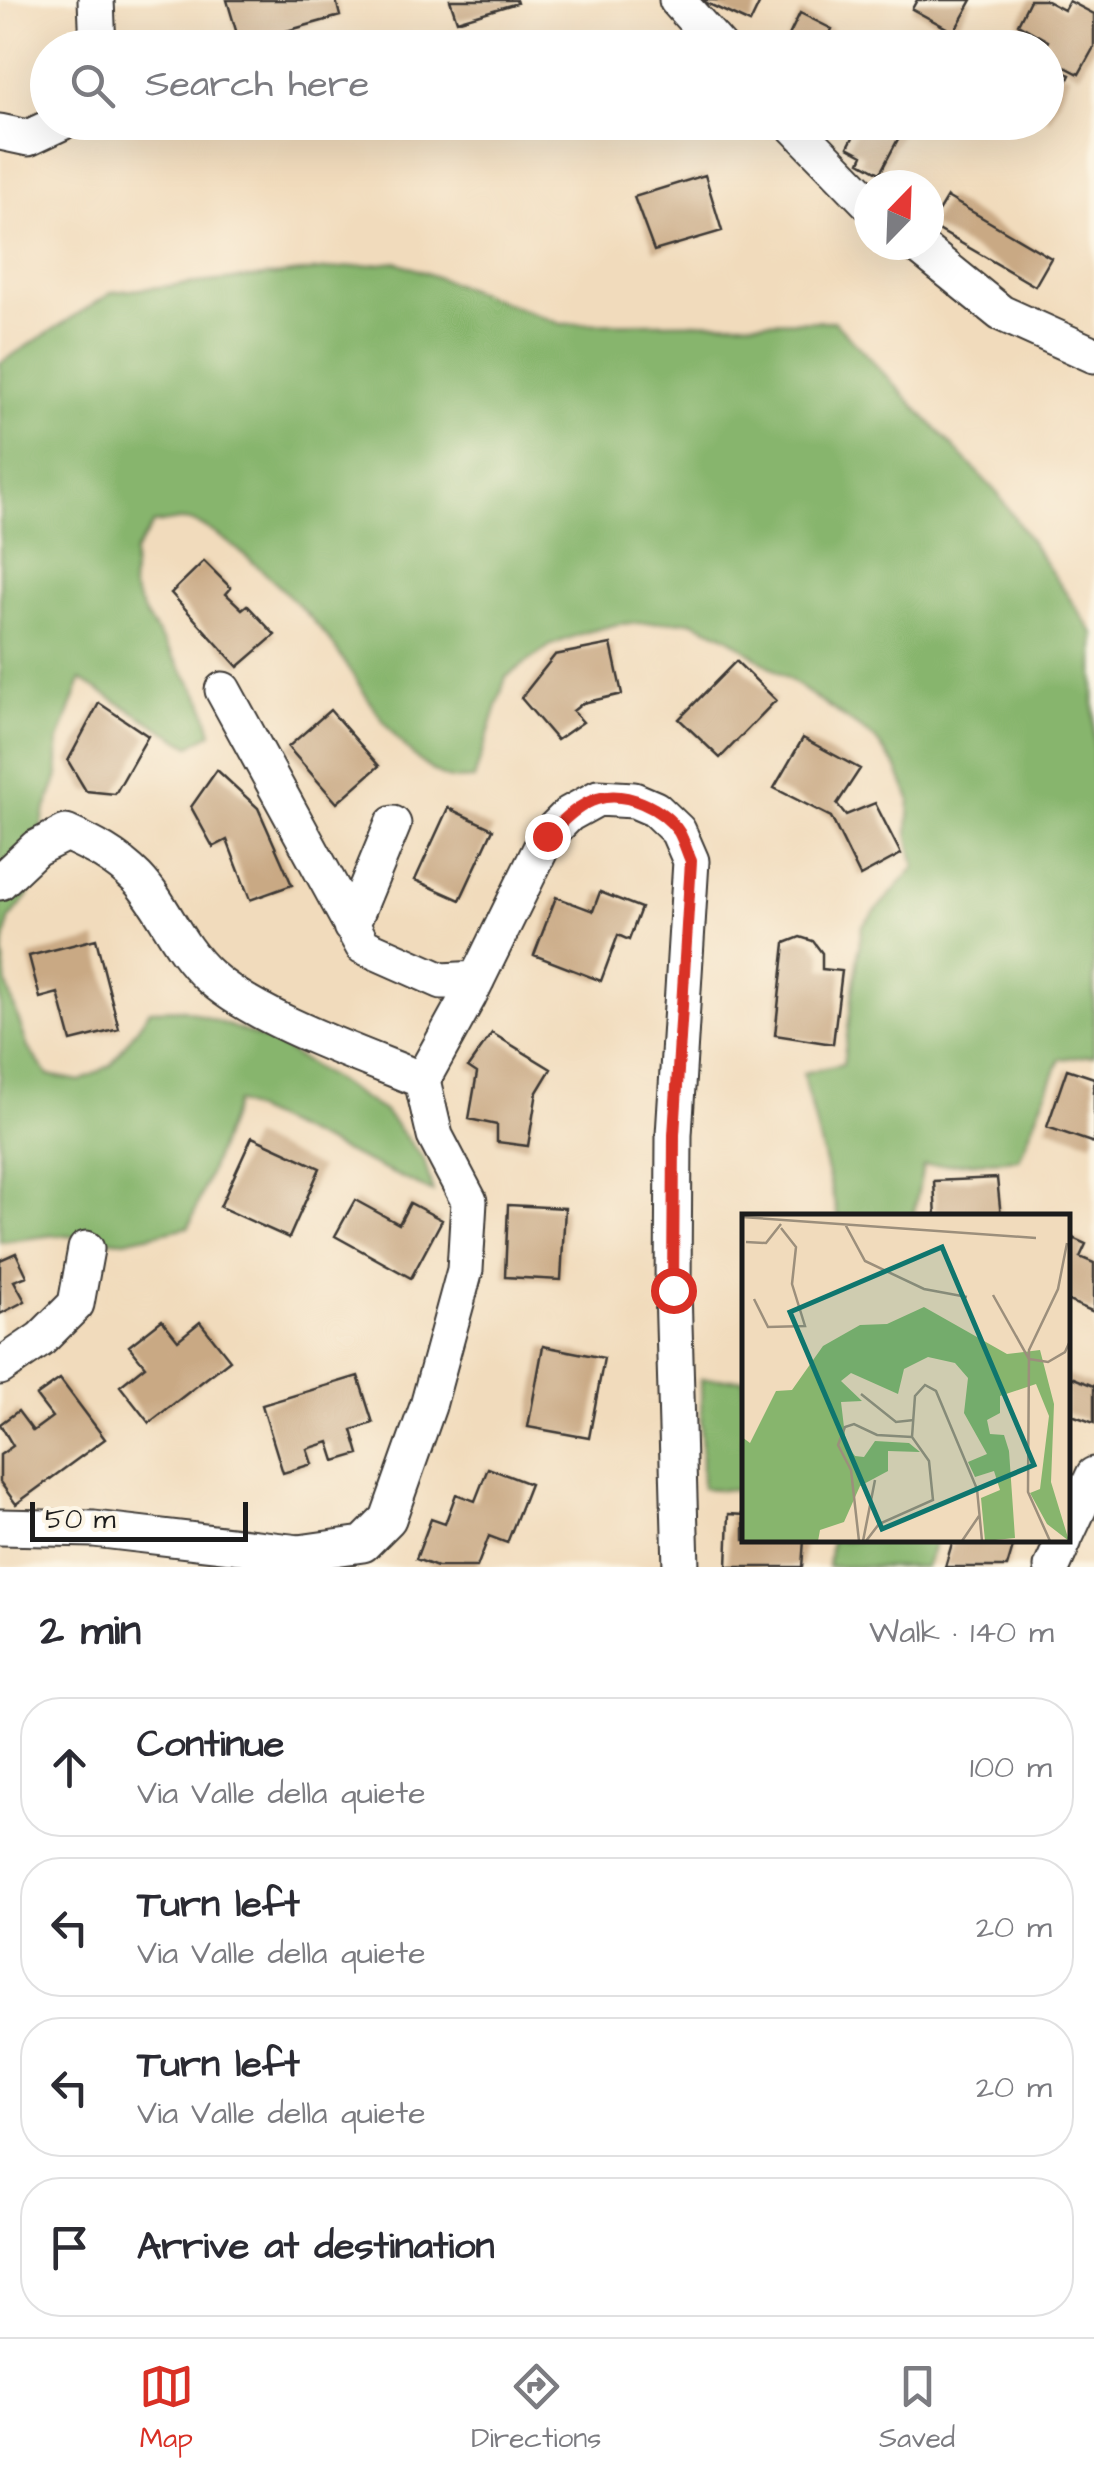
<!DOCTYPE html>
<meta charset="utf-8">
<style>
body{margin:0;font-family:"Architects Daughter",sans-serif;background:#f7f7f7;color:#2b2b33}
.compass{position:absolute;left:854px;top:170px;width:90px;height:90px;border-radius:50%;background:#fff;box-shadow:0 10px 40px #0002;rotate:23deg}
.scale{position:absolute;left:30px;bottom:25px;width:218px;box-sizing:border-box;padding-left:10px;border:5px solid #1c1c1c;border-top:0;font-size:28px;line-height:35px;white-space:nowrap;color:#1c1c1c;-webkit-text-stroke:8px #fcf5e5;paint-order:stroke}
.stop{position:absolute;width:30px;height:30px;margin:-22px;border:8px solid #d93025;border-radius:50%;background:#fff}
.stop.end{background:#d93025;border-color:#fff;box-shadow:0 2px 10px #0008}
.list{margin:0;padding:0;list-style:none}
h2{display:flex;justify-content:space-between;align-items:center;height:130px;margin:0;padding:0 40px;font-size:42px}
h2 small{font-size:32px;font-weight:400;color:#7c7c81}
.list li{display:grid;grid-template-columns:65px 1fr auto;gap:30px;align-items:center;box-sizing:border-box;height:140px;margin:0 20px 20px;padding:0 20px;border:2px solid #e1e1e2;border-radius:40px}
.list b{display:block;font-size:38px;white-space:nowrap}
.list p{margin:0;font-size:32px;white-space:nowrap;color:#7c7c81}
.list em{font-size:32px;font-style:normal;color:#7c7c81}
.icon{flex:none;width:55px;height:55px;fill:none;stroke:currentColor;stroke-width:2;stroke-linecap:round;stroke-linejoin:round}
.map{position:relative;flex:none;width:1094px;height:1567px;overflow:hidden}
.search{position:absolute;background:#fff;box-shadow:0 10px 40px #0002;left:30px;right:30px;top:30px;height:110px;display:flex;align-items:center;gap:25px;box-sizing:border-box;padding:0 35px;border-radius:55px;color:#7c7c81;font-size:38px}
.sheet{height:770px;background:#fff}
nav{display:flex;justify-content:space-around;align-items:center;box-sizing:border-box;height:140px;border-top:2px solid #e1e1e2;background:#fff;font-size:28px;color:#7c7c81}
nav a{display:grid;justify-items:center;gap:5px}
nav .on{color:#d93025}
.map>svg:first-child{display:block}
.forest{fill:#87b56d;stroke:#526844;stroke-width:2.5}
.building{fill:#c9a984}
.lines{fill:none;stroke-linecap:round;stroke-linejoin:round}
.street-casing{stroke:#3c3934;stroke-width:39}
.street{stroke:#fff;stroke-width:35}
.route{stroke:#d93025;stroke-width:12}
.inset-road{fill:none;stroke:#9c8f7c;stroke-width:2.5}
.view{fill:#0f766e;fill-opacity:0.15;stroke:#0f766e;stroke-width:5}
.inset-edge{fill:none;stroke:#1c1c1c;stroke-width:5}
</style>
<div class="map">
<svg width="1094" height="1567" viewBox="0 0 1094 1567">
<rect width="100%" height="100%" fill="#fcf5e5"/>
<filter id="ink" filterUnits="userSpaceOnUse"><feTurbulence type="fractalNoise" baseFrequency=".01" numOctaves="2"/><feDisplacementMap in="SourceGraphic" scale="20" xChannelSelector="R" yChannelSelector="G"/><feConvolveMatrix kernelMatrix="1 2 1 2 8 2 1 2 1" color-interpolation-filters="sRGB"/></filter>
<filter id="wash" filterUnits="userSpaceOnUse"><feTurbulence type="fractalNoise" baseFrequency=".0048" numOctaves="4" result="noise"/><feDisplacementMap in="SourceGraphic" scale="40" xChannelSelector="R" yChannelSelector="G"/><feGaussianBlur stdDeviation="2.25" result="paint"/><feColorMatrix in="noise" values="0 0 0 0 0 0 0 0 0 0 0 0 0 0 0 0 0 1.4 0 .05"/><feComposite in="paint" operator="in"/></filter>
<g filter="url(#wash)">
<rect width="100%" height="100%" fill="#f1dbbc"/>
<path class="forest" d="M 397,262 L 561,324 L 834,321 L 998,494 L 1094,634 L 1094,1055 L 1060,1059 L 1019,1159 L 923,1166 L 913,1217 L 838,1217 L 803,1073 L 843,1064 L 862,926 L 915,867 L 908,834 L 910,799 L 896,766 L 874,738 L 726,636 L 691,621 L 618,624 L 583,633 L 551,645 L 506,677 L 474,779 C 465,779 452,781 444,777 C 394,753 362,685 331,642 C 309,612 220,523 184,520 C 175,520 163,523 153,524 L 134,553 L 132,588 L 147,618 L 203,701 L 212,733 L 190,746 L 81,680 L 58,743 L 58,776 L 44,814 L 29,895 L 9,920 L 3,952 L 7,985 L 28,1048 L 48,1075 L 80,1081 L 111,1065 L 150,1010 L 184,1009 L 275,1043 L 385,1112 L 424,1160 L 433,1192 L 236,1102 L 189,1227 L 125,1241 L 54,1235 L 0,1242 L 0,363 L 113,292 Z
M 701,1379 L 744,1379 L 744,1491 L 702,1488 Z
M 831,1540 L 936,1540 L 926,1567 L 828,1567 Z"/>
<g id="blocks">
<path class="building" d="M 227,0 L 336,0 L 340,16 L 240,44 Z
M 450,0 L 516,0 L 517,3 L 457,21 Z
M 700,0 L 761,0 L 750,23 Z
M 917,0 L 972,0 L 954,32 L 912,9 Z
M 1030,0 L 1045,0 L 1064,10 L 1069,1 L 1094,14 L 1094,47 L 1079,74 L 1046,57 L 1045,48 L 1048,41 L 1018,24 Z
M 800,13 L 832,29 L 829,35 L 853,48 L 783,48 Z
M 1046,65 L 1070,75 L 1050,120 L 1046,119 Z
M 861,122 L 907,122 L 880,173 L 860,162 L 863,155 L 848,147 Z
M 705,175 L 722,231 L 654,251 L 634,197 Z
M 947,197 L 1051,258 L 1035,286 L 930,225 Z
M 204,561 L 231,588 L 226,594 L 242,609 L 247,605 L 275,635 L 238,667 L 171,593 Z
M 611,644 L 622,694 L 583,703 L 573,711 L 583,722 L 557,740 L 521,698 L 555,655 Z
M 736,661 L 776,700 L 720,758 L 679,719 Z
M 99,703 L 148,736 L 115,794 L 86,791 L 68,761 Z
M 330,710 L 379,766 L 337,803 L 288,747 Z
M 803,738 L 860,769 L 837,804 L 846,815 L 875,803 L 901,854 L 860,876 L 831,817 L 774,788 Z
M 217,770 L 258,808 L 292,885 L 250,900 L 227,840 L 213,847 L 191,807 Z
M 448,808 L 493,829 L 460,900 L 415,880 Z
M 600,892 L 641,908 L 629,940 L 618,935 L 601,981 L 534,955 L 556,897 L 593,911 Z
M 800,937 L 813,941 L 822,953 L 822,969 L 842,971 L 833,1044 L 775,1035 L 785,943 Z
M 96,939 L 119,1029 L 71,1041 L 58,993 L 40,998 L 29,956 Z
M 492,1033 L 551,1069 L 537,1092 L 528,1146 L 497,1142 L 497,1125 L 469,1119 L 477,1073 L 468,1067 Z
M 1067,1069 L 1094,1078 L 1094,1143 L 1047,1127 Z
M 252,1137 L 320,1168 L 289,1238 L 220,1207 Z
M 997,1178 L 1001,1217 L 936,1217 L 934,1181 Z
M 355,1200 L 399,1224 L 410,1203 L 442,1220 L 411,1278 L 335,1236 Z
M 508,1205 L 565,1208 L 561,1280 L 505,1277 Z
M 1066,1235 L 1086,1244 L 1080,1257 L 1094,1263 L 1094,1312 L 1066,1300 Z
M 16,1253 L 27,1276 L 14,1281 L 25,1301 L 0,1314 L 0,1260 Z
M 162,1320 L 178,1340 L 200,1322 L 230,1360 L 149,1423 L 120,1386 L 145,1366 L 129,1346 Z
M 543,1346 L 604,1358 L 589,1438 L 528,1427 Z
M 1066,1375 L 1094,1386 L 1094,1423 L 1066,1413 Z
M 358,1376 L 373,1423 L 352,1430 L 359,1454 L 335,1461 L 329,1442 L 307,1449 L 312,1464 L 283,1473 L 262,1405 Z
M 60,1379 L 105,1439 L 16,1504 L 0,1482 L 0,1455 L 13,1446 L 0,1424 L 18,1411 L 33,1431 L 52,1417 L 36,1396 Z
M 488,1468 L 530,1484 L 507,1543 L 489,1536 L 477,1567 L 437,1567 L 416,1559 L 431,1519 L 445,1524 L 456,1494 L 475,1501 Z
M 729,1514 L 744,1515 L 744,1540 L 804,1540 L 802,1567 L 727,1567 Z
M 953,1540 L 1015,1540 L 1007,1567 L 945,1567 Z"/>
</g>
</g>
<g filter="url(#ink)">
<use href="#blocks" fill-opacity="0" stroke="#3c3934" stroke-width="2.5"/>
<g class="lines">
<g class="street-casing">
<path id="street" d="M 96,0 L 98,48
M 677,0 L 720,48
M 790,122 L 869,203
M 0,132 L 28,138 L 62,122
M 917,245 L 1001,313 L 1094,355
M 223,690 L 363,946 L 442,981 L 477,979
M 0,882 L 36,848 L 66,833 C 93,845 116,857 137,878 C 164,906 176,946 209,976 C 256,1019 361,1055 422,1080
M 351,926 L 393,824
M 0,1367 L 41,1339 L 76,1304 L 86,1249
M 0,1527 L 94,1529 L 299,1553 L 363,1544 L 388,1519 L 428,1406 L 465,1270 L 469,1201 L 435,1136 L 422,1080 L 469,995 L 547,836 L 569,814 L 598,798 L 634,800 L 655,809 L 678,831 L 691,861 L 674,1135 L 673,1289 L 681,1567
M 1066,1535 L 1094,1475
M 1052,1567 L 1064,1540"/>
</g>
<use href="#street" class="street"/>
</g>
</g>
<g class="lines" filter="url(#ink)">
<path class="route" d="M 547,836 C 561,823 577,805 597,799 C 625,790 663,808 679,832 C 684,841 687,852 691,861 L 674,1135 L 673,1290"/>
</g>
<g transform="translate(742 1214)">
<rect width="328" height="328" fill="#f1dbbc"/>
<path d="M 182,93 L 265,140 L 298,136 L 312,190 L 309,268 L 327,327 L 305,310 L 288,279 L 298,275 L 307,202 L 294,170 L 258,182 L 258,199 L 245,206 L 248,220 L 262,221 L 267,237 L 273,324 L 243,327 L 239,284 L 258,276 L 252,257 L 233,263 L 226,248 L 245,240 L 222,199 L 226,164 L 213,149 L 186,143 L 162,155 L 156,180 L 109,159 L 99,167 L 120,187 L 99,188 L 104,230 L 113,242 L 122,243 L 133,227 L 167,229 L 178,238 L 146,237 L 146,257 L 118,272 L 102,308 L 78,316 L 76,327 L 0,327 L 0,223 L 8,229 L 34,177 L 50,176 L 81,132 L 118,111 L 145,110 Z" fill="#87b56d"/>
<path class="inset-road" d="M 0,3 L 294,24M 103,10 L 123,47 L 182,75 L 225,83M 4,28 L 24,29 L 39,10M 251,81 L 287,145 L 306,148 L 323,138 L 328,127M 12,85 L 26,113 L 63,112 L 50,70 L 54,33 L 39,14M 119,180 L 154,208 L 172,206M 117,327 L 109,256 L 96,231 L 103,213 L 112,210 L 135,221 L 170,223M 121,327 L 133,266M 124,327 L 137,310 L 191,286 L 187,247 L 170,223 L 173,182 L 183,171 L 194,177 L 235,275 L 240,327M 220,327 L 237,302M 308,327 L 286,278 L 287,136 L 316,75 L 325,29"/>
<path class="view" d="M 200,33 L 292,251 L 140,315 L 48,98 Z"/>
<rect width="328" height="328" class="inset-edge"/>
</g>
</svg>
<svg class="compass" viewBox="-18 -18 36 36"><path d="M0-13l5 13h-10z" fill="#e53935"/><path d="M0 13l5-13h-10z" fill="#7c7c81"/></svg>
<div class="scale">50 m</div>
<div class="stop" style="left:673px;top:1290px"></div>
<div class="stop end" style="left:547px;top:836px"></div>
<div class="search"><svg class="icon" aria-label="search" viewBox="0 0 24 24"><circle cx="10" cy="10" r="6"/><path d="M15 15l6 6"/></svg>Search here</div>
</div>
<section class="sheet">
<h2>2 min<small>Walk · 140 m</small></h2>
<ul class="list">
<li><svg class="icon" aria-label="ahead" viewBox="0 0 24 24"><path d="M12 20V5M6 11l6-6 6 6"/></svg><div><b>Continue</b><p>Via Valle della quiete</p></div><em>100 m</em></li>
<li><svg class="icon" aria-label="left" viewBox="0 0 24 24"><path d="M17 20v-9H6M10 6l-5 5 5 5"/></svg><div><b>Turn left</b><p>Via Valle della quiete</p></div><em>20 m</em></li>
<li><svg class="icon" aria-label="left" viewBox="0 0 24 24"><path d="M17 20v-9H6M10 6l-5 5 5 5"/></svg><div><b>Turn left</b><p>Via Valle della quiete</p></div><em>20 m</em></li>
<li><svg class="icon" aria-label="arrive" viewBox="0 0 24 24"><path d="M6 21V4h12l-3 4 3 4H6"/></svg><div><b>Arrive at destination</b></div></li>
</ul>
</section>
<nav>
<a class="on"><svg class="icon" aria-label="map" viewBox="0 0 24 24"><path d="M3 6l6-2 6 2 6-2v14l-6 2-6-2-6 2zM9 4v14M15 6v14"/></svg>Map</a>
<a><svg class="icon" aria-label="directions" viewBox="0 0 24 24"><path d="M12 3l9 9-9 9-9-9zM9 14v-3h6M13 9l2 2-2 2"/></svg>Directions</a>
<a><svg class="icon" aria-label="saved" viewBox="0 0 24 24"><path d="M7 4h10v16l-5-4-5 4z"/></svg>Saved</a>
</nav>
